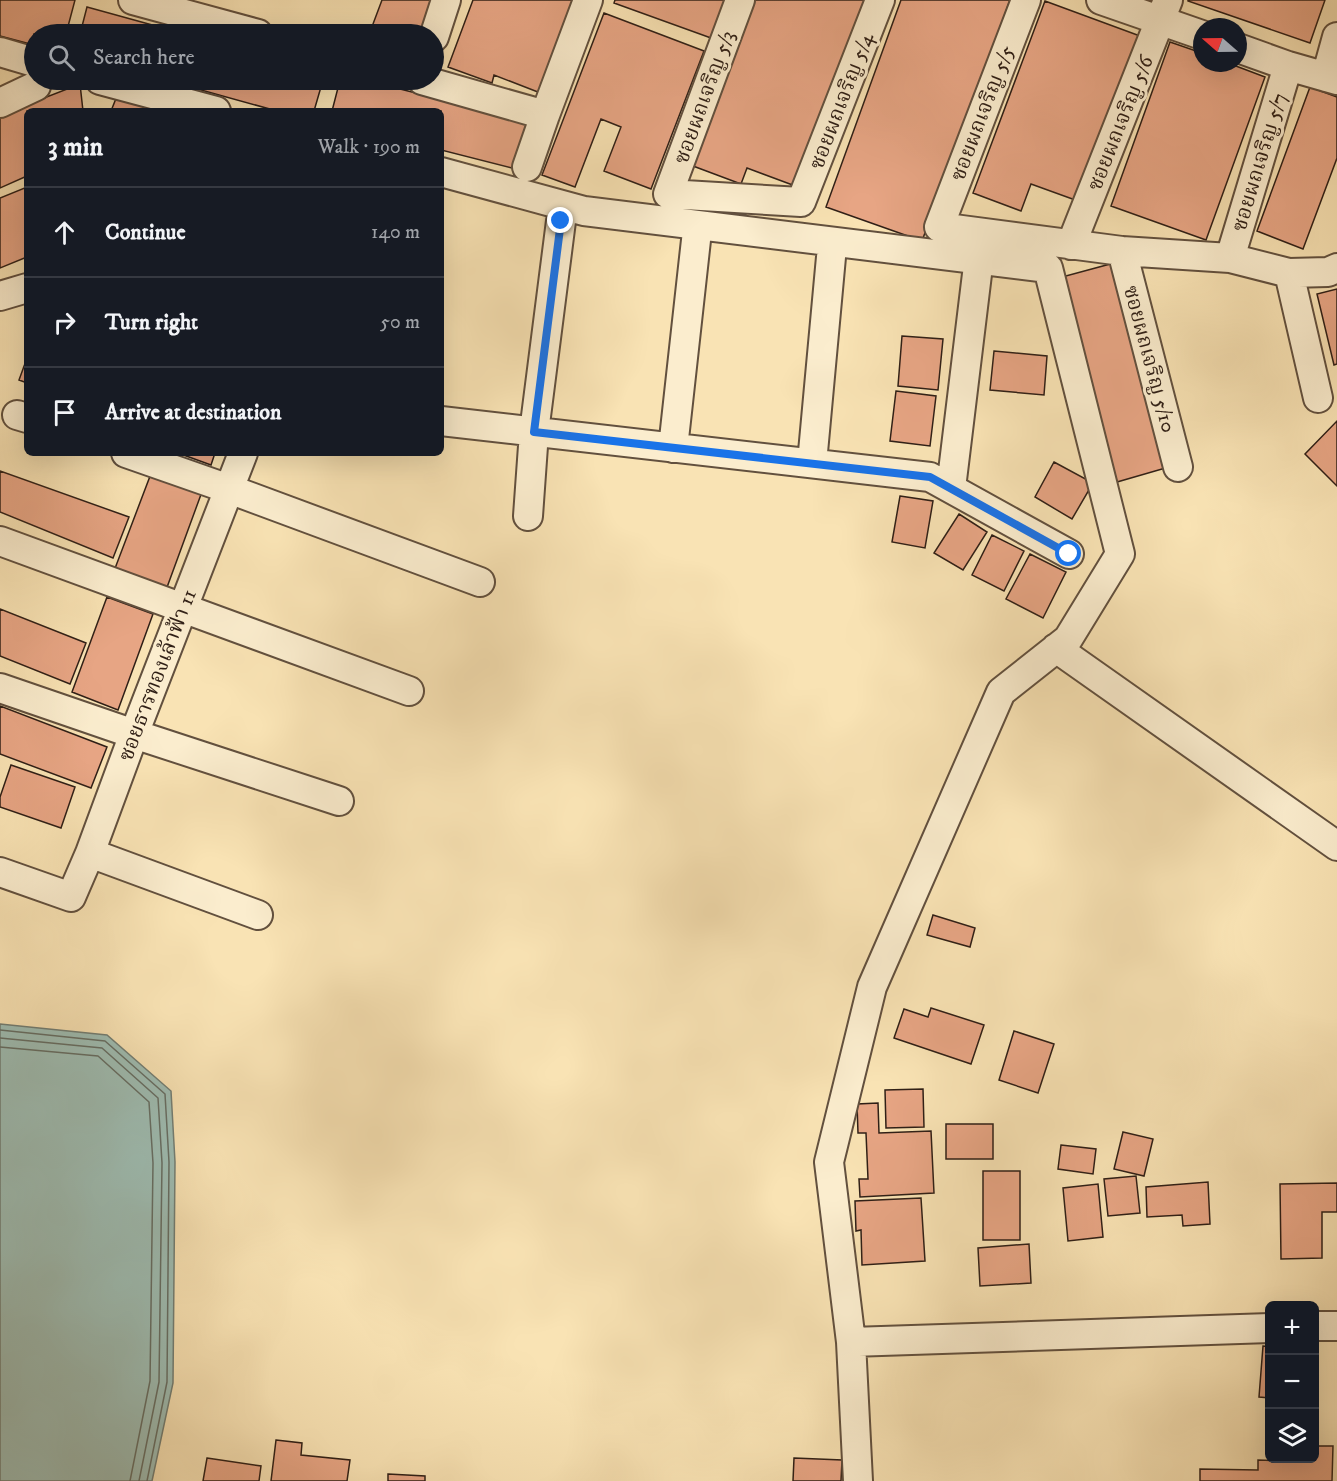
<!DOCTYPE html>
<meta charset="utf-8">
<style>
body{margin:0;font-family:"IM FELL DW Pica","Noto Serif Thai",serif;background:#20242c;color:#f1f3f6}
.controls{position:absolute;right:18px;bottom:18px;display:grid;overflow:hidden;border-radius:9px;box-shadow:0 6px 24px #0002}
.controls button{width:54px;height:54px;display:grid;place-items:center;padding:0;border:0;border-bottom:2px solid #363941;background:#171b24;color:#f1f3f6;font:30px sans-serif}
.compass{position:absolute;left:1193px;top:18px;width:54px;height:54px;border-radius:50%;background:#171b24;box-shadow:0 6px 24px #0002;rotate:290deg}
.stop{position:absolute;width:18px;height:18px;margin:-14px;border:4px solid #1a73e8;border-radius:50%;background:#fff}
.stop.end{background:#1a73e8;border-color:#fff;box-shadow:0 2px 6px #0008}
.list{margin:0;padding:0;list-style:none}
h2{display:flex;justify-content:space-between;align-items:center;height:78px;margin:0;padding:0 24px;font-size:26px}
h2 small{font-size:20px;font-weight:400;color:#9ea1a6}
.list li{display:grid;grid-template-columns:39px 1fr auto;gap:18px;align-items:center;box-sizing:border-box;height:90px;padding:0 24px;border-top:2px solid #363941}
.list b{display:block;font-size:22px;white-space:nowrap}
.list em{font-size:20px;font-style:normal;color:#9ea1a6}
.icon{flex:none;width:33px;height:33px;fill:none;stroke:currentColor;stroke-width:2;stroke-linecap:round;stroke-linejoin:round}
.map{position:relative;flex:none;width:1337px;height:1481px;overflow:hidden}
.search{position:absolute;background:#171b24;box-shadow:0 6px 24px #0002;left:24px;top:24px;width:420px;height:66px;display:flex;align-items:center;gap:15px;box-sizing:border-box;padding:0 21px;border-radius:33px;color:#9ea1a6;font-size:22px}
.panel{position:absolute;background:#171b24;box-shadow:0 6px 24px #0002;left:24px;top:108px;width:420px;height:348px;border-radius:9px}
.map>svg:first-child{display:block}
.water{fill:#9ebdb3;stroke:#727e74;stroke-width:1.5}
.lines{fill:none;stroke-linecap:round;stroke-linejoin:round}
.shore{stroke:#666e64;stroke-width:1.5}
.building{fill:#e7a584;stroke:#2f1f16;stroke-width:1.5}
.minor-casing{stroke:#62503e;stroke-width:32}
.minor{stroke:#fbedce;stroke-width:28}
.route{stroke:#1a73e8;stroke-width:8}
.labels{text-anchor:middle;stroke-width:6;stroke-linejoin:round;paint-order:stroke}
.street-label{font-size:21px;fill:#2f1f16;stroke:#fbedce}
</style>
<div class="map">
<svg width="1337" height="1481" viewBox="0 0 1337 1481">
<rect width="100%" height="100%" fill="#f9e3b4"/>
<filter id="stains"><feTurbulence type="fractalNoise" baseFrequency=".00333" numOctaves="4"/><feColorMatrix values="0 0 0 0 .2 0 0 0 0 .09 0 0 0 0 .02 0 0 0 .5 -.17"/></filter>
<radialGradient id="worn" r=".72"><stop offset=".6" stop-color="#630" stop-opacity="0"/><stop offset="1" stop-color="#630" stop-opacity=".3"/></radialGradient>
<path class="water" d="M 0,1024 L 107,1035 L 171,1091 L 175,1162 L 173,1383 L 152,1481 L 0,1481 Z"/>
<g class="lines">
<path class="shore" d="M 0,1030 L 105,1041 L 165,1094 L 169,1162 L 167,1382 L 147,1481
M 0,1038 L 102,1048 L 158,1098 L 162,1163 L 159,1382 L 139,1481
M 0,1047 L 98,1056 L 149,1102 L 153,1163 L 150,1381 L 130,1481"/>
</g>
<path class="building" d="M 0,0 L 75,0 L 66,34 L 34,34 L 34,45 L 0,36 Z
M 382,0 L 434,0 L 421,34 L 401,34 L 373,24 Z
M 473,0 L 579,0 L 543,94 L 494,75 L 492,83 L 448,67 Z
M 615,0 L 725,0 L 711,38 L 614,3 Z
M 755,0 L 867,0 L 798,187 L 747,168 L 741,184 L 693,166 Z
M 901,0 L 1010,0 L 922,241 L 826,207 Z
M 1188,0 L 1325,0 L 1310,43 L 1188,1 Z
M 1045,1 L 1140,36 L 1078,201 L 1031,184 L 1021,211 L 973,193 Z
M 87,7 L 185,34 L 80,34 Z
M 604,13 L 704,51 L 651,189 L 604,171 L 621,127 L 601,119 L 575,187 L 542,175 Z
M 1170,42 L 1202,53 L 1202,63 L 1228,63 L 1265,77 L 1206,240 L 1111,206 Z
M 165,80 L 323,80 L 314,111 L 277,111 Z
M 340,80 L 364,80 L 532,122 L 520,170 L 441,150 L 441,111 L 332,111 Z
M 80,84 L 83,111 L 27,111 L 27,176 L 0,188 L 0,115 Z
M 1310,87 L 1337,97 L 1337,158 L 1303,249 L 1257,231 Z
M 119,91 L 172,111 L 111,111 Z
M 27,187 L 27,257 L 0,268 L 0,198 Z
M 1114,263 L 1169,467 L 1117,482 L 1062,277 Z
M 1337,289 L 1337,364 L 1334,365 L 1317,294 Z
M 902,336 L 943,339 L 938,390 L 898,386 Z
M 994,351 L 1047,356 L 1044,395 L 990,390 Z
M 27,358 L 27,383 L 19,380 Z
M 896,391 L 936,396 L 930,446 L 890,441 Z
M 1337,421 L 1337,486 L 1305,454 Z
M 178,453 L 215,453 L 211,465 Z
M 1054,462 L 1093,483 L 1072,519 L 1035,497 Z
M 0,471 L 129,517 L 113,558 L 0,512 Z
M 152,471 L 203,489 L 166,590 L 114,571 Z
M 900,496 L 933,501 L 925,548 L 892,542 Z
M 959,514 L 987,532 L 963,570 L 934,553 Z
M 992,535 L 1024,551 L 1004,591 L 972,575 Z
M 1030,554 L 1066,572 L 1043,618 L 1006,599 Z
M 107,597 L 153,614 L 118,710 L 72,692 Z
M 0,609 L 86,643 L 70,684 L 0,656 Z
M 0,706 L 107,747 L 91,788 L 0,754 Z
M 11,765 L 75,787 L 61,828 L 0,807 L 0,797 Z
M 933,915 L 975,928 L 970,947 L 927,935 Z
M 931,1008 L 984,1025 L 971,1064 L 894,1038 L 904,1009 L 928,1017 Z
M 1014,1031 L 1054,1044 L 1038,1093 L 999,1080 Z
M 923,1089 L 924,1127 L 886,1128 L 885,1090 Z
M 878,1103 L 879,1133 L 931,1131 L 934,1193 L 860,1197 L 859,1179 L 868,1179 L 866,1133 L 858,1133 L 857,1104 Z
M 946,1124 L 993,1124 L 993,1159 L 946,1159 Z
M 1123,1132 L 1153,1139 L 1144,1176 L 1114,1169 Z
M 1061,1145 L 1096,1149 L 1093,1174 L 1058,1169 Z
M 983,1171 L 1020,1171 L 1020,1240 L 983,1240 Z
M 1136,1176 L 1140,1213 L 1108,1216 L 1104,1179 Z
M 1208,1182 L 1210,1224 L 1183,1226 L 1182,1215 L 1147,1217 L 1146,1187 Z
M 1337,1183 L 1337,1212 L 1322,1212 L 1322,1258 L 1281,1259 L 1280,1184 Z
M 1098,1184 L 1103,1237 L 1068,1241 L 1063,1188 Z
M 921,1198 L 925,1261 L 862,1265 L 861,1230 L 856,1231 L 855,1201 Z
M 1029,1244 L 1031,1283 L 980,1286 L 978,1248 Z
M 1263,1346 L 1270,1347 L 1270,1398 L 1259,1397 Z
M 276,1440 L 302,1443 L 301,1455 L 350,1460 L 347,1481 L 271,1481 Z
M 1314,1446 L 1333,1446 L 1332,1481 L 1200,1481 L 1200,1469 L 1258,1470 L 1258,1460 L 1286,1461 L 1286,1458 L 1314,1458 Z
M 207,1458 L 261,1466 L 259,1481 L 203,1481 Z
M 794,1458 L 842,1460 L 841,1481 L 793,1481 Z
M 388,1474 L 425,1476 L 425,1481 L 388,1481 Z"/>
<g class="lines">
<g class="minor-casing">
<path id="minor" d="M 133,0 L 258,34
M 740,0 L 668,194 L 801,202 L 880,0
M 1026,0 L 939,227 L 1122,251 L 1230,258 L 1289,273 L 1328,272 L 1337,268
M 1101,0 L 1202,35
M 434,37 L 446,0
M 1238,48 L 1288,66 L 1337,80
M 0,52 L 34,62
M 1326,77 L 1337,37
M 100,80 L 216,111
M 422,80 L 545,115
M 0,103 L 36,86
M 527,167 L 545,115 L 588,0
M 441,172 L 584,211 L 1048,268 L 1120,554 L 1068,639 L 1001,692 L 872,987 L 829,1162 L 851,1342 L 858,1481
M 1071,245 L 1168,0
M 1122,251 L 1178,467
M 1230,258 L 1288,66
M 1289,273 L 1318,398
M 0,296 L 27,288
M 17,415 L 27,418
M 441,421 L 930,477 L 1069,554
M 673,448 L 696,240
M 126,453 L 229,489 L 480,582
M 812,463 L 831,257
M 951,488 L 977,274
M 528,516 L 534,432 L 561,221
M 0,541 L 409,691
M 1056,648 L 1337,846
M 0,688 L 134,734 L 339,801
M 90,853 L 258,915
M 0,872 L 71,897 L 90,853 L 134,734 L 243,453
M 1314,1326 L 1337,1326
M 851,1342 L 1270,1328"/>
</g>
<use href="#minor" class="minor"/>
</g>
<g class="lines">
<path class="route" d="M 561,221 L 534,432 L 930,477 L 1069,554"/>
</g>
<g class="labels">
<g class="street-label">
<text transform="translate(704 97) rotate(-70)" y="7">ซอยผถเจริญ 5/3</text>
<text transform="translate(841 101) rotate(-69)" y="7">ซอยผถเจริญ 5/4</text>
<text transform="translate(982 113) rotate(-69)" y="7">ซอยผถเจริญ 5/5</text>
<text transform="translate(1120 123) rotate(-68)" y="7">ซอยผถเจริญ 5/6</text>
<text transform="translate(1259 162) rotate(-73)" y="7">ซอยผถเจริญ 5/7</text>
<text transform="translate(1150 359) rotate(75)" y="7">ซอยผถเจริญ 5/10</text>
<text transform="translate(157 675) rotate(-69)" y="7">ซอยธารทองเล้าฟ้า 11</text>
</g>
</g>
<rect width="100%" height="100%" filter="url(#stains)"/>
<rect width="100%" height="100%" fill="url(#worn)"/>
</svg>
<div class="controls">
<button>+</button>
<button>−</button>
<button><svg class="icon" aria-label="layers" viewBox="0 0 24 24"><path d="M12 4l9 5-9 5-9-5zM3 14l9 5 9-5"/></svg></button>
</div>
<svg class="compass" viewBox="-18 -18 36 36"><path d="M0-13l5 13h-10z" fill="#e53935"/><path d="M0 13l5-13h-10z" fill="#9ea1a6"/></svg>
<div class="stop" style="left:1069px;top:554px"></div>
<div class="stop end" style="left:561px;top:221px"></div>
<div class="search"><svg class="icon" aria-label="search" viewBox="0 0 24 24"><circle cx="10" cy="10" r="6"/><path d="M15 15l6 6"/></svg>Search here</div>
<section class="panel">
<h2>3 min<small>Walk · 190 m</small></h2>
<ul class="list">
<li><svg class="icon" aria-label="ahead" viewBox="0 0 24 24"><path d="M12 20V5M6 11l6-6 6 6"/></svg><div><b>Continue</b></div><em>140 m</em></li>
<li><svg class="icon" aria-label="right" viewBox="0 0 24 24"><path d="M7 20v-9h11M14 6l5 5-5 5"/></svg><div><b>Turn right</b></div><em>50 m</em></li>
<li><svg class="icon" aria-label="arrive" viewBox="0 0 24 24"><path d="M6 21V4h12l-3 4 3 4H6"/></svg><div><b>Arrive at destination</b></div></li>
</ul>
</section>
</div>
